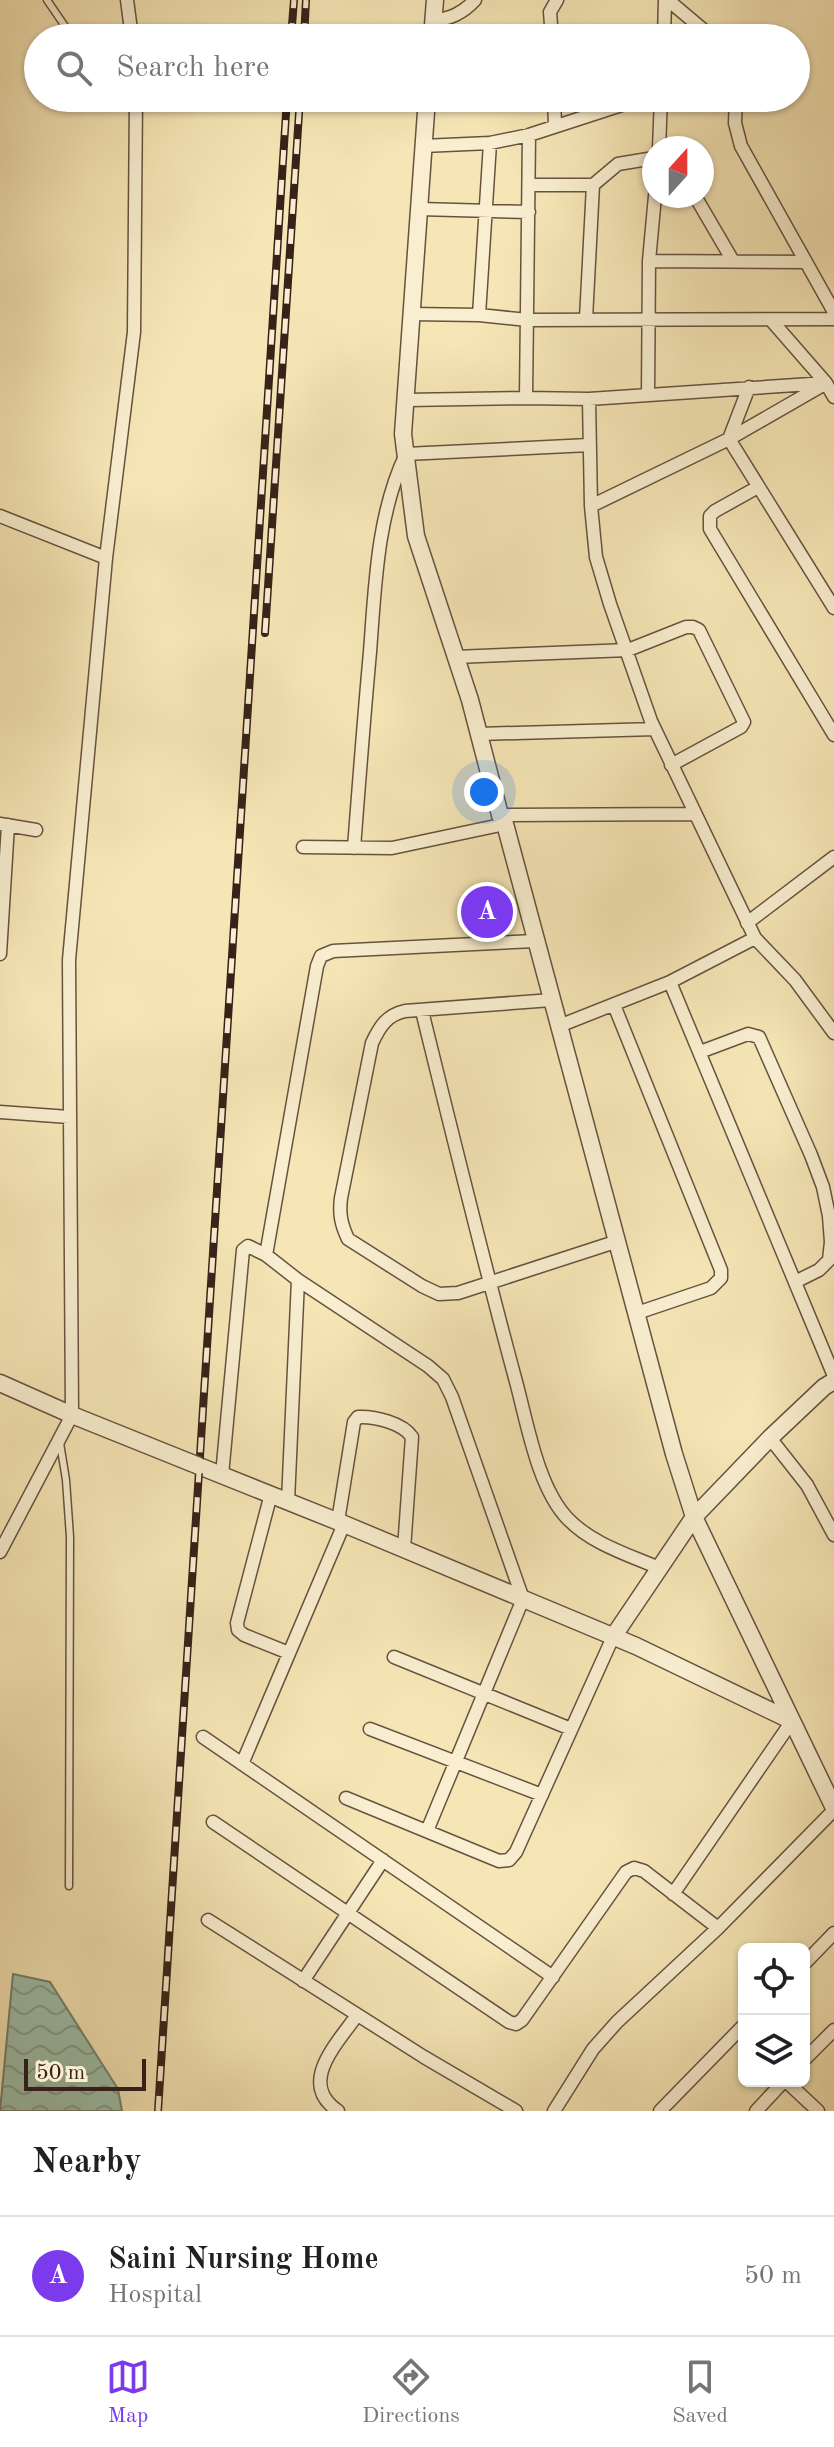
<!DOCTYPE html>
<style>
body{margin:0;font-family:"Old Standard TT",serif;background:#f2f2f2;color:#202124}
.controls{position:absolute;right:24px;bottom:24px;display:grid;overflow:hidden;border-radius:12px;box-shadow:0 2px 6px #0004}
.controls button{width:72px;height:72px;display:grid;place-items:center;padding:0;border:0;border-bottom:2px solid #e0e0e0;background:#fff;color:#202124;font:40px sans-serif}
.compass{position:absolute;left:642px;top:136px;width:72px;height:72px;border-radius:50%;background:#fff;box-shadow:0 2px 6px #0004;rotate:21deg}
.scale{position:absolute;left:24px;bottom:20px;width:122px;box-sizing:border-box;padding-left:8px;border:4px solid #372118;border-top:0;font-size:22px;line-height:28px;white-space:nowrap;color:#372118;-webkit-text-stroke:6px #f9efd0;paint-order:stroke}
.you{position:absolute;left:484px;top:792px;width:28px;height:28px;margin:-20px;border:6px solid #fff;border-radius:50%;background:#1a73e8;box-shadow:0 0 0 12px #1a73e833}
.badge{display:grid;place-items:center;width:52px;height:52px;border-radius:50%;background:#7c3aed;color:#fff;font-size:26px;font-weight:700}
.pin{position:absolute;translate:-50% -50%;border:4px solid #fff;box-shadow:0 2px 8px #0006}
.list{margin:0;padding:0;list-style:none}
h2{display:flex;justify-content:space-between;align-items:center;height:104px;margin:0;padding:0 32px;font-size:34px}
h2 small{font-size:26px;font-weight:400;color:#757577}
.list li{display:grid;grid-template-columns:52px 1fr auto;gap:24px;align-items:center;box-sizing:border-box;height:120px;padding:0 32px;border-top:2px solid #e0e0e0}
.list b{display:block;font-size:30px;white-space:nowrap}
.list p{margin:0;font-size:26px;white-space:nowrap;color:#757577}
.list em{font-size:26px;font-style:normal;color:#757577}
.icon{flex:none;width:44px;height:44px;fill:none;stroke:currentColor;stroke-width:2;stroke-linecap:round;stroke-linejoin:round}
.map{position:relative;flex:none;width:834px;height:2111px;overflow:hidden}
.search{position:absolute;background:#fff;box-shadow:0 2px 6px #0004;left:24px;right:24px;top:24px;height:88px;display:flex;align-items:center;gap:20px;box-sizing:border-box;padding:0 28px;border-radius:44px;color:#757577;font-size:30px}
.sheet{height:224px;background:#fff}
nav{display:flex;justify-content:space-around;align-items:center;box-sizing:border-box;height:112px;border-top:2px solid #e0e0e0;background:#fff;font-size:22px;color:#757577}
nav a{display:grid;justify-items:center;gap:4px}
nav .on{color:#7c3aed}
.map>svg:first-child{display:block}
.water{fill:url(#water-waves);stroke:#748070;stroke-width:2}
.building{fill:#e19f78;stroke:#372118;stroke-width:2}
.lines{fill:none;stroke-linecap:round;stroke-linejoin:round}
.service-casing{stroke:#675240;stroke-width:9}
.minor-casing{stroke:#675240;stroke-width:15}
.tertiary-casing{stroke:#675240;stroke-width:19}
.service{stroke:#f9efd0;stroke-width:6}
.minor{stroke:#f9efd0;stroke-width:12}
.tertiary{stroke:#f9efd0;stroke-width:16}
.rail-casing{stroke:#372118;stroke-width:8}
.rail{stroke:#f9efd0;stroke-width:5;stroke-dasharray:15;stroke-linecap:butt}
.tertiary-bridge-casing{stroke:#675240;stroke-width:19;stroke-linecap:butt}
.tertiary-bridge{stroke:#f9efd0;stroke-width:16}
</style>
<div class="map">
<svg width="834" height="2111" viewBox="0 0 834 2111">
<defs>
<pattern id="water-waves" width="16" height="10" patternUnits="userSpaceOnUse" patternTransform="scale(2)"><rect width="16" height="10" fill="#9dc0ab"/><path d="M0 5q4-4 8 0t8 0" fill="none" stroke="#819c8a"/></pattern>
</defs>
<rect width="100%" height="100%" fill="#f6e6b6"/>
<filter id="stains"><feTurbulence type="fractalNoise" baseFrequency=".0025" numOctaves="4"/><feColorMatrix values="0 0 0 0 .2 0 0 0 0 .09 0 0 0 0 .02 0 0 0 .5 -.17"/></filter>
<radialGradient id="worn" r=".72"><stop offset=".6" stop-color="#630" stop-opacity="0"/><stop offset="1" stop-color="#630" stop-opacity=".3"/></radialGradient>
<path class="water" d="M 13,1974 L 50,1982 L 118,2089 L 122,2111 L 0,2111 Z"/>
<path class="building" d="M 504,890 L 512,913 L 469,928 L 461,904 Z"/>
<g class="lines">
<g class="service-casing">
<path id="service" d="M 47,0 L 73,38
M 114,38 L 130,32
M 60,1443 L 66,1480 L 70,1537 L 69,1886"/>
</g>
<g class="minor-casing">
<path id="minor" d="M 127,0 L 132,38
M 668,0 L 713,38
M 433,21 C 451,18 462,14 475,0
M 552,38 L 550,12 L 557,0
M 664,38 L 665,0
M 554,98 L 555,125
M 736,98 L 735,123 L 741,146 L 834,312
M 423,146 L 490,143 L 529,135 L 643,98
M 659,148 L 661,98
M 529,185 L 593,185
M 695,196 L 733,261
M 419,209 L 529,212
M 649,261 L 806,262
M 411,314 L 479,315 L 528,320 L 834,319
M 479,315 L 490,143
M 586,319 L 593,185 L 618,164 L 654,158
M 771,320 L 826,383 L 834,397
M 749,387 L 729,439 L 834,608
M 648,394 L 649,261 L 655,196
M 526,398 L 529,135
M 589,399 L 591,506 L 596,557 L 610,604 L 651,721 L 755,938 L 795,980 L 834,1033
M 407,400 L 526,398 L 589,399 L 826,383
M 758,487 L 715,511 L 710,516 L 710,529 L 834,735
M 591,506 L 729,439 L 823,385
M 0,516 L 106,558
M 455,657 L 628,650 L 686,627 L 693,627 L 699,630 L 744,722 L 741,727 L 671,765
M 479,734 L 655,729
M 500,815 L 695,814
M 0,824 L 36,830
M 303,847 L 392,848 L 505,824
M 354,848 C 359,783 364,717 370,652 C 375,587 377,514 406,454 L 589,445
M 747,923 L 834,857
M 0,954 L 8,825
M 670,982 L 834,1376
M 552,1000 L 405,1011 C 387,1015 380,1026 372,1043 L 341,1198 C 339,1214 341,1224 348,1239 L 422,1286 L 439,1294 L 458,1293 L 618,1241
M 614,1005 L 721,1270 L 721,1278 L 711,1288 L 637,1313
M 422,1011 C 452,1133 482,1256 515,1378 C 527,1421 537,1487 568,1519 C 592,1544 629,1555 659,1568
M 559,1026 L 670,982 L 755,938
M 700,1052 L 748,1034 L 759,1037 L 811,1155 L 823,1187 L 829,1216 L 831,1242 L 829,1260 L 819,1270 L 795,1282
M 0,1112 L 69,1117
M 770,1438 L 807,1485 L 834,1535
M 222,1475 L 243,1250 L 248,1246 L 266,1255
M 271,1494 L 237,1623 L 238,1630 L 244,1635 L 289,1653
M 288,1501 L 298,1280
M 338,1521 L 354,1422 L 358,1417 C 374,1416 403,1423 412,1437 L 404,1549
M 0,1552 L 72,1415 L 69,960 L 106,558 L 134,332 L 136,98
M 394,1657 L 571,1729
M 370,1729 L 542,1795
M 203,1737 L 553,1977
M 242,1764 L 344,1524
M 346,1798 L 499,1861 L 509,1860 L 516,1852 L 613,1637
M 213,1822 L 509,2022 L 516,2024 L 522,2020 L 626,1872 L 634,1868 L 644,1871 L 718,1928
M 427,1831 L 523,1599 L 452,1397 L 443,1379 L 428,1366 L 298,1280 L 266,1255 L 317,966 L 321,956 L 333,951 L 535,941
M 673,1894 L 792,1721
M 208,1920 L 424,2057 L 516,2111
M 804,1964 L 834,1933
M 303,1981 L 383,1860
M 804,2060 L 834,2030
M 786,2081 L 818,2111
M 338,2111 C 297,2083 337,2044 357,2015
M 554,2111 L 593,2049 L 617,2022 L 718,1928 L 834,1810
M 660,2111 L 744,2025
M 756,2111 L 784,2081"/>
</g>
<g class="tertiary-casing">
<path id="tertiary" d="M 432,38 L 435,0
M 427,98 L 403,434 L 416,536 L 470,700 L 500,815 L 505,824 L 674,1454 L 694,1517 L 834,1808
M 0,1383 L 72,1415 L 189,1462
M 199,1466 L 344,1524 L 636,1646 L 792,1721
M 613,1637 L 694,1517 L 770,1438 L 824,1387 L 834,1381"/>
</g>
<use href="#service" class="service"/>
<use href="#minor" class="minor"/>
<use href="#tertiary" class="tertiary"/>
<g class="rail-casing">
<path id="rail" d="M 291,38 L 294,0
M 304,38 L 306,0
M 265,633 L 300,98
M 158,2111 L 287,98"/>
</g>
<use href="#rail" class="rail"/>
<g class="tertiary-bridge-casing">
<path id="tertiary-bridge" d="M 189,1462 L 199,1466"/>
</g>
<use href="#tertiary-bridge" class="tertiary-bridge"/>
</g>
<rect width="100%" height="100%" filter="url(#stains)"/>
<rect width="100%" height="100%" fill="url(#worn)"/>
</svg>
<div class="controls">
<button><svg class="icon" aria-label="locate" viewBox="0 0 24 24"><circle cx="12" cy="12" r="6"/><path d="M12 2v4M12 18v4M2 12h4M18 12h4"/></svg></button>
<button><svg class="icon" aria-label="layers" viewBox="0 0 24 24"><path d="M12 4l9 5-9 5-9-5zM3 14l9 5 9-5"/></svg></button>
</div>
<svg class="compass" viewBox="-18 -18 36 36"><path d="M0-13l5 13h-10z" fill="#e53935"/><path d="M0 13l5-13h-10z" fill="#757577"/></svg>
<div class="scale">50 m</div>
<div class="you"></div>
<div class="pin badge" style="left:487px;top:912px">A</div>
<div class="search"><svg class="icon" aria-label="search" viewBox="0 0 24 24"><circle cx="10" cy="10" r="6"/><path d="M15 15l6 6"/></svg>Search here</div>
</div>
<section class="sheet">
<h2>Nearby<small></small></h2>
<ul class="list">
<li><span class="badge">A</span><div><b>Saini Nursing Home</b><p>Hospital</p></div><em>50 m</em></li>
</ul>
</section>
<nav>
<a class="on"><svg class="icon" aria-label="map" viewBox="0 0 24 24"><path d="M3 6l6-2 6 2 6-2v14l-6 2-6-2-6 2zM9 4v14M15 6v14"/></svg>Map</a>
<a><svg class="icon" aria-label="directions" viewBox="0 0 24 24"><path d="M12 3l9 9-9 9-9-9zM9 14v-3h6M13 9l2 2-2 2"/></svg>Directions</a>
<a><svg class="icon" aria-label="saved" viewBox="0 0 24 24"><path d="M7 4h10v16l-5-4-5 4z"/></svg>Saved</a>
</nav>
